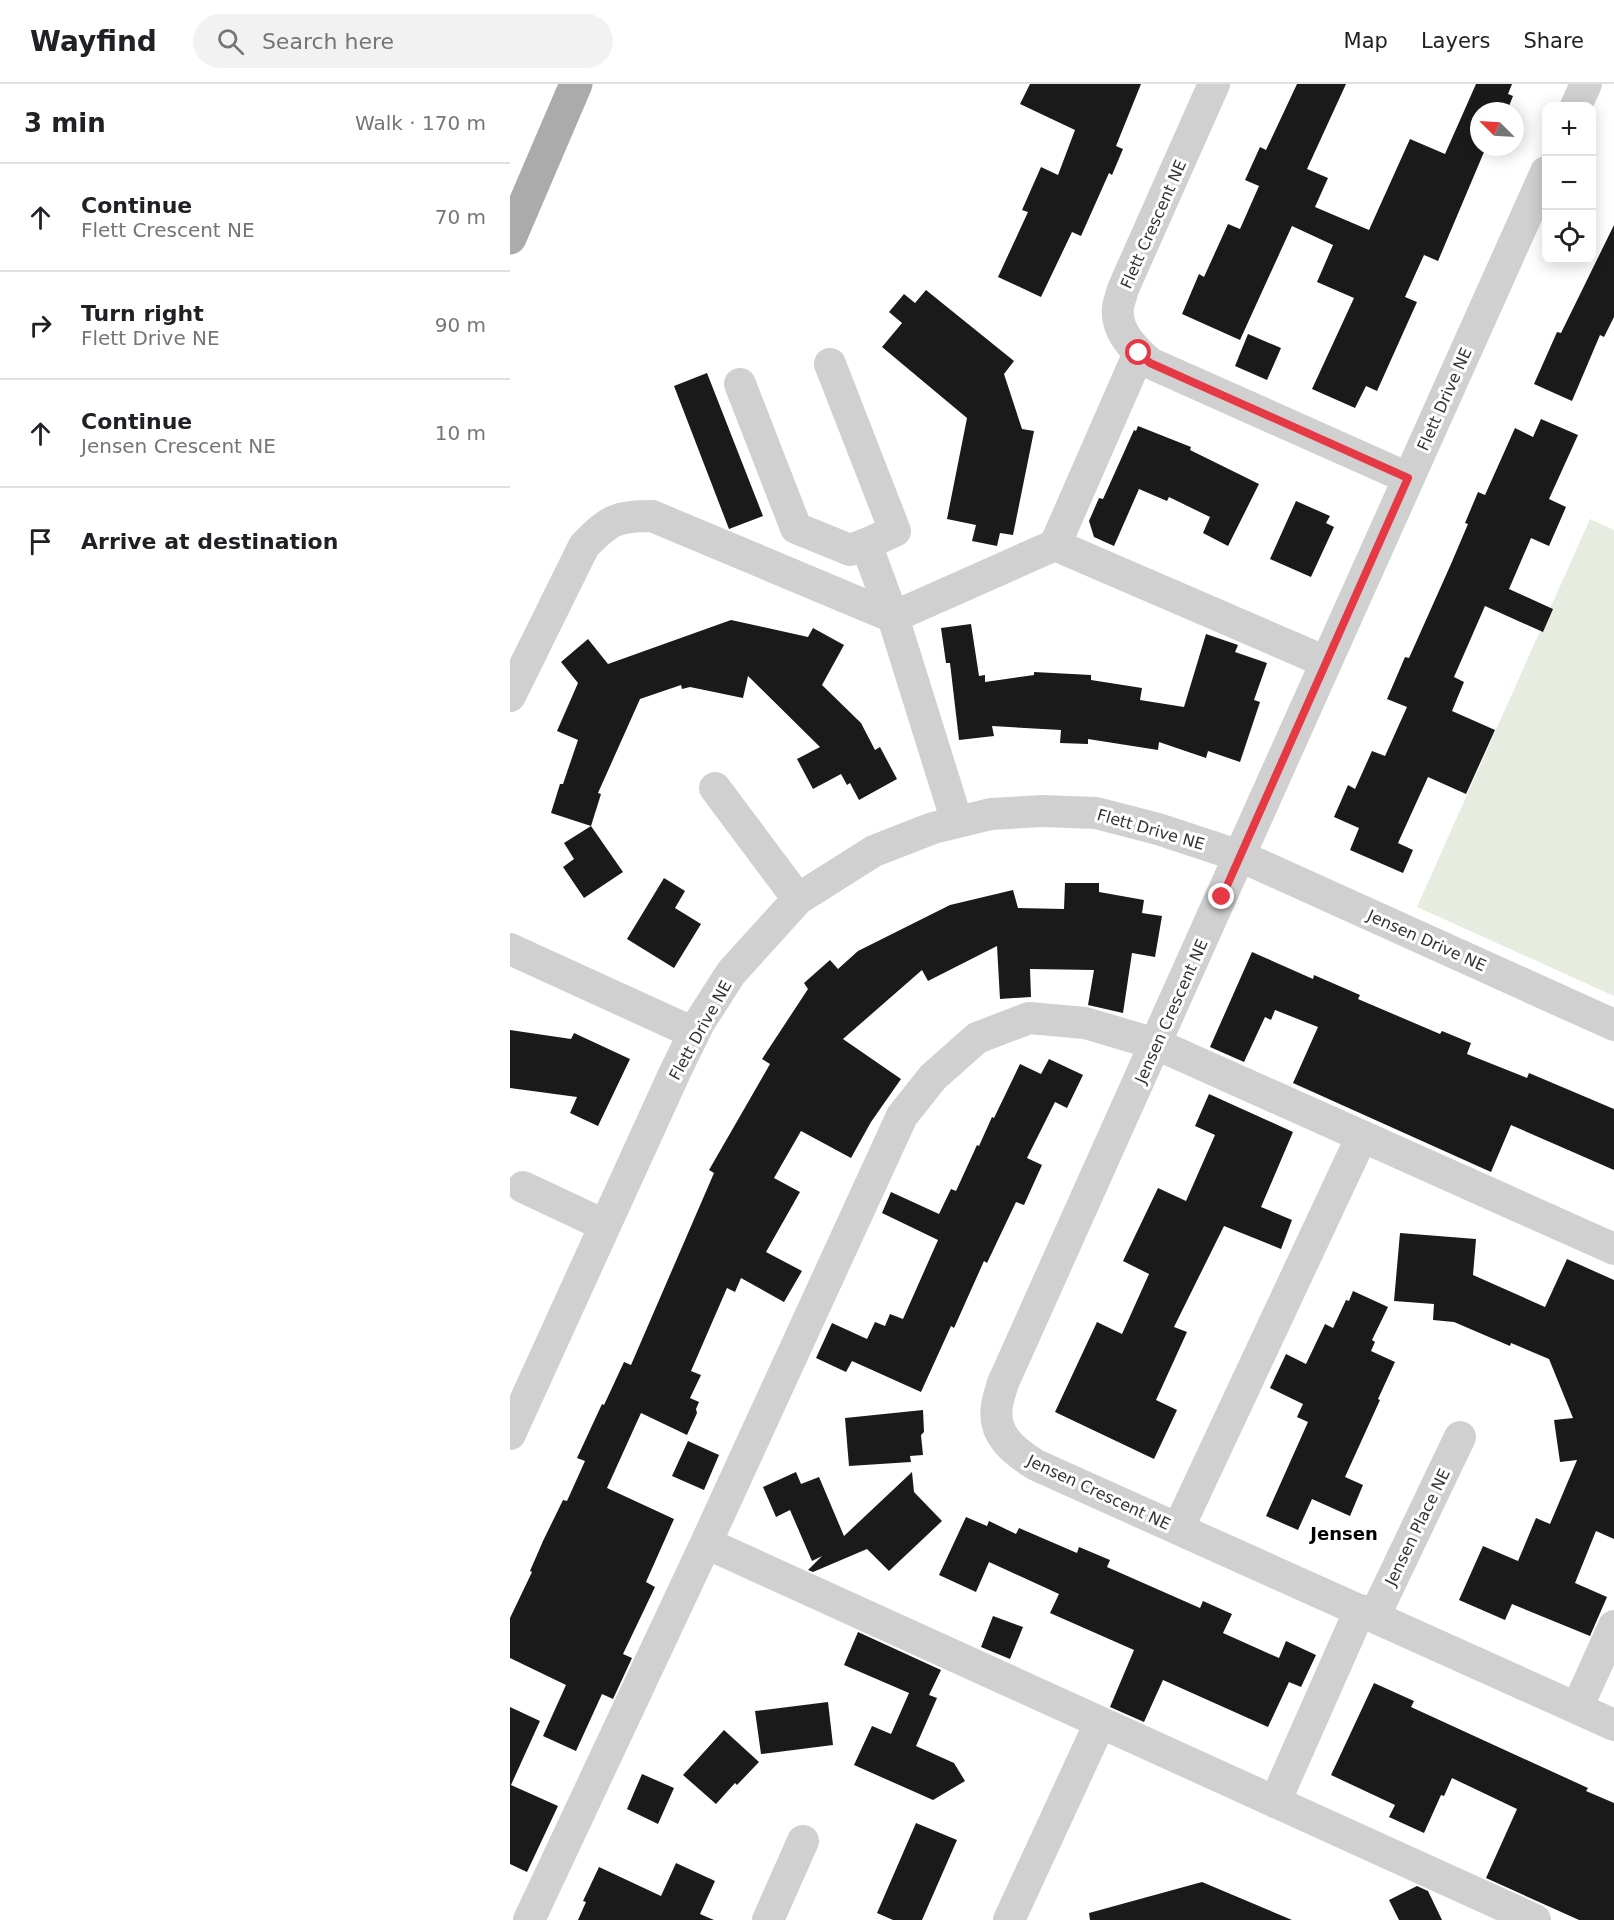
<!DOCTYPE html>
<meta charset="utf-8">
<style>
body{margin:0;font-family:"DejaVu Sans",sans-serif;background:#f2f2f2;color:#202124}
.controls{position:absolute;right:18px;top:18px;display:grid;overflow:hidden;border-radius:12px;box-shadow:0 3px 15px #0003}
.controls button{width:54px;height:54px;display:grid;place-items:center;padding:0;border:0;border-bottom:2px solid #e0e0e0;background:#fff;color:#202124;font:30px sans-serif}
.compass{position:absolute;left:960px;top:18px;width:54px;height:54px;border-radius:50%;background:#fff;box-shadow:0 3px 15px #0003;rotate:294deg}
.stop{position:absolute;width:18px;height:18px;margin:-14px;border:4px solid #e63946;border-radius:50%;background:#fff}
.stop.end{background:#e63946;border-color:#fff;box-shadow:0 2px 6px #0008}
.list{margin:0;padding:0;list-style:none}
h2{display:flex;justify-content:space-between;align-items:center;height:78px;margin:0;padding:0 24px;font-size:26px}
h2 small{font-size:20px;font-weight:400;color:#757577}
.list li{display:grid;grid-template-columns:39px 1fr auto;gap:18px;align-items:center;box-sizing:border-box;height:108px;padding:0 24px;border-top:2px solid #e0e0e0}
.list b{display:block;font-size:22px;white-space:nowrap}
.list p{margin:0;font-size:20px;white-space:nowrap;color:#757577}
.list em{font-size:20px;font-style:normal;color:#757577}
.icon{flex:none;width:33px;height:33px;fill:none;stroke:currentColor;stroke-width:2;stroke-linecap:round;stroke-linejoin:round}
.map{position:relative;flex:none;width:1104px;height:1836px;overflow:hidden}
header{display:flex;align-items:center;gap:36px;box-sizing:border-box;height:84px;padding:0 30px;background:#fff;border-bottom:2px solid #e0e0e0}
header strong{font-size:28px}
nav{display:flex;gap:33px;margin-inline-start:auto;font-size:21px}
.search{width:420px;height:54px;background:#f2f2f2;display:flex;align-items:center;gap:15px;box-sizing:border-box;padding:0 21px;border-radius:33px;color:#757577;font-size:22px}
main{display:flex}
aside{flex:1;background:#fff}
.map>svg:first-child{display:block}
.green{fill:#e6ecdf}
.building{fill:#1a1a1a}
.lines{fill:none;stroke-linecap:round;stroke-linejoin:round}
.minor{stroke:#d0d0d0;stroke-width:32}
.major{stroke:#ababab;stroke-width:33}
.route{stroke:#e63946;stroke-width:8}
.labels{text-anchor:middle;stroke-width:6;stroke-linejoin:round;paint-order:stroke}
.street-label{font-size:16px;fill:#333;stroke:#fff}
.neighbourhood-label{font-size:18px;font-weight:bold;fill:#000;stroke:#fff}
</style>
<header>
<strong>Wayfind</strong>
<div class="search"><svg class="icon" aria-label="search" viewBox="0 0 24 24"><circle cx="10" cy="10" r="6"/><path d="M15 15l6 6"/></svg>Search here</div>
<nav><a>Map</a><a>Layers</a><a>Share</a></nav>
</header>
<main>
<aside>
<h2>3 min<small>Walk · 170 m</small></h2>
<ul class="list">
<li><svg class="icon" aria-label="ahead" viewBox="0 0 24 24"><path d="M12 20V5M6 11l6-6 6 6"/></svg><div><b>Continue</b><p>Flett Crescent NE</p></div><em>70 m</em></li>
<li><svg class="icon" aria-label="right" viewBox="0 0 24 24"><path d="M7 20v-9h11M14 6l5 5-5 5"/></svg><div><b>Turn right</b><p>Flett Drive NE</p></div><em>90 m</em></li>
<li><svg class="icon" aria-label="ahead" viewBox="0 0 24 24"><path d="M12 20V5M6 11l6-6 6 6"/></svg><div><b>Continue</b><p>Jensen Crescent NE</p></div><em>10 m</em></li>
<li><svg class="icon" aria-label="arrive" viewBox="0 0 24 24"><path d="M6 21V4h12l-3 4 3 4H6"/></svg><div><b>Arrive at destination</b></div></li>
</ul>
</aside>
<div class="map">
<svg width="1104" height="1836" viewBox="0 0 1104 1836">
<rect width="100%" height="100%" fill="#fff"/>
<path class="green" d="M 1080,435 L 1104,446 L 1104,912 L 907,823 Z"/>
<path class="building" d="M 520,0 L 631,0 L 606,62 L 613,65 L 602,91 L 599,89 L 571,152 L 562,148 L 531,213 L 488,193 L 518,128 L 512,126 L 531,83 L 548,91 L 565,46 L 510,20 Z
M 787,0 L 836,0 L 797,85 L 818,94 L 805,123 L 859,146 L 900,55 L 935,70 L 966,0 L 1002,0 L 998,10 L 1003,12 L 997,27 L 969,27 L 969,63 L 981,63 L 978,69 L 974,68 L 928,177 L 914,171 L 895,213 L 907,218 L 867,307 L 856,302 L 845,324 L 802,305 L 844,214 L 807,198 L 823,161 L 782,142 L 730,256 L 672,230 L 689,190 L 694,193 L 718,140 L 730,145 L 749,102 L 735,96 L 750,63 L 756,66 Z
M 1104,141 L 1104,233 L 1094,253 L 1090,251 L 1062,317 L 1024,300 L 1047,248 L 1051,249 Z
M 416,206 L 504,277 L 494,290 L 512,345 L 524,347 L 503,451 L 490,449 L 487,462 L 462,457 L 466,441 L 437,435 L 457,334 L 372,263 L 392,239 L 379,228 L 394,210 L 405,219 Z
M 738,250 L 771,264 L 757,296 L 725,282 Z
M 197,289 L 253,432 L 219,445 L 164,302 Z
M 1031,335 L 1068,351 L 1039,415 L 1056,423 L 1039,462 L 1021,454 L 999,505 L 1043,525 L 1033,548 L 975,522 L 944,593 L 954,598 L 942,627 L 985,646 L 956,710 L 918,693 L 888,759 L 903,766 L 893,789 L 840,766 L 849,744 L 824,733 L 838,701 L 845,705 L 862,667 L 875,672 L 897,623 L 877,615 L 895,573 L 899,574 L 941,480 L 958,440 L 955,439 L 968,408 L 975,411 L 1005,344 L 1023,353 Z
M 628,342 L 681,363 L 680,366 L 749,400 L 718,462 L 693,449 L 700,433 L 659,413 L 657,417 L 629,405 L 604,462 L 584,453 L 579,437 L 589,414 L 593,415 L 624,346 L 626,347 Z
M 786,417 L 820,432 L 816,439 L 824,443 L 801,493 L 760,475 Z
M 221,536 L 298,553 L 303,544 L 334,561 L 312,601 L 351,639 L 365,666 L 370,663 L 387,695 L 349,716 L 340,699 L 337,701 L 331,690 L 303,705 L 287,675 L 310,663 L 238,592 L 233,614 L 180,603 L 172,605 L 171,601 L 130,615 L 88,709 L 91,710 L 81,742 L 113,788 L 74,814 L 53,783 L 64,775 L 54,759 L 81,742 L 41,729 L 50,700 L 53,700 L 68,656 L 47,647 L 68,599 L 51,578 L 78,555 L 98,580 Z
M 461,540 L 469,592 L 475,591 L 475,598 L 524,591 L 524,588 L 581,591 L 581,596 L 632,604 L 630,616 L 674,623 L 696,550 L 728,561 L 725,568 L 757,579 L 744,616 L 750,618 L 730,678 L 698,667 L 696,674 L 649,658 L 648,666 L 578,655 L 578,660 L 550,659 L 551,646 L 482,642 L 484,652 L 449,656 L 440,579 L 436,579 L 431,544 Z
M 154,794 L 175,807 L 165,824 L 191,840 L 164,884 L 117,855 Z
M 555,799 L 589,799 L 589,808 L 634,816 L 632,829 L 652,832 L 645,873 L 622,869 L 613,929 L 578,921 L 584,886 L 520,885 L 521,913 L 490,915 L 487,862 L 418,897 L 412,886 L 333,955 L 391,995 L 361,1038 L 341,1074 L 291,1047 L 264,1094 L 290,1108 L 256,1168 L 292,1187 L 274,1218 L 231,1194 L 225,1208 L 217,1204 L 181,1287 L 191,1291 L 180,1314 L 189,1318 L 186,1325 L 187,1329 L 177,1351 L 131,1329 L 97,1404 L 164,1435 L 136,1498 L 145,1503 L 113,1570 L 122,1574 L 103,1615 L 92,1610 L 66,1667 L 33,1652 L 56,1601 L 0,1574 L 0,1534 L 22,1488 L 20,1487 L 33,1457 L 53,1416 L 57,1417 L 75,1377 L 67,1374 L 92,1320 L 94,1321 L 114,1278 L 121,1281 L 204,1089 L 199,1086 L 260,980 L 252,975 L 298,905 L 294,899 L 320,876 L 328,885 L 348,867 L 440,821 L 503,806 L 508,824 L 554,825 Z
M 742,868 L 803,895 L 804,891 L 850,911 L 848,915 L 930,950 L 932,947 L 961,959 L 957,970 L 1017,994 L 1019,989 L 1104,1025 L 1104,1086 L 1001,1041 L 981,1088 L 783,999 L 808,943 L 765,926 L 761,936 L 755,933 L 734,978 L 700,963 Z
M 0,946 L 61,955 L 64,949 L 120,975 L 88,1042 L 60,1029 L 67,1013 L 0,1004 Z
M 539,975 L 573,991 L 557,1024 L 545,1018 L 517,1074 L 532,1081 L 514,1121 L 506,1118 L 477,1179 L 474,1177 L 444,1244 L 441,1242 L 411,1308 L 342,1277 L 336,1288 L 306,1274 L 322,1239 L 357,1255 L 365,1238 L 375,1242 L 380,1230 L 393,1235 L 428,1156 L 372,1129 L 381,1108 L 429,1130 L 441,1105 L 446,1107 L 467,1061 L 469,1062 L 482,1033 L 484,1034 L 510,980 L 531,990 Z
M 699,1010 L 783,1048 L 751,1123 L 782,1136 L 771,1165 L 714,1142 L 664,1243 L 677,1248 L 646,1316 L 667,1326 L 644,1375 L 545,1328 L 587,1238 L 612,1250 L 639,1190 L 613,1177 L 648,1104 L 676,1117 L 705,1051 L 685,1042 Z
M 890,1149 L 966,1155 L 963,1191 L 1035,1223 L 1057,1175 L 1104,1196 L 1104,1455 L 1086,1447 L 1065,1499 L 1097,1513 L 1080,1552 L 1002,1520 L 995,1536 L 949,1516 L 973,1462 L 1008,1477 L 1026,1434 L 1040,1440 L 1067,1376 L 1050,1378 L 1044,1336 L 1063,1334 L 1039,1275 L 1001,1259 L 1000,1262 L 944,1238 L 923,1236 L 924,1220 L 884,1217 Z
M 843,1207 L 878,1223 L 862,1256 L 865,1258 L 861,1267 L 885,1278 L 868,1315 L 870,1316 L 835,1393 L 853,1401 L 840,1432 L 802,1415 L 788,1446 L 756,1432 L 798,1338 L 787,1333 L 793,1320 L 760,1304 L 776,1270 L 796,1280 L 815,1240 L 823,1244 L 836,1216 L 839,1217 Z
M 413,1326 L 414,1348 L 411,1351 L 413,1371 L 400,1372 L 401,1378 L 339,1382 L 335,1334 Z
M 178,1357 L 209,1371 L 194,1406 L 162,1392 Z
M 286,1388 L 291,1400 L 309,1393 L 334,1452 L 402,1388 L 404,1408 L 432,1437 L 379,1487 L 357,1465 L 303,1488 L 298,1486 L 312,1472 L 302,1477 L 280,1426 L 266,1433 L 253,1403 Z
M 456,1433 L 477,1442 L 479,1437 L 506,1450 L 509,1444 L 567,1469 L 569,1463 L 600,1476 L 597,1483 L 690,1524 L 693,1517 L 722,1530 L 713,1549 L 769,1574 L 776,1557 L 806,1571 L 791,1603 L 779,1598 L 758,1643 L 653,1596 L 634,1638 L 600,1623 L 624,1566 L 540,1529 L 549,1510 L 479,1478 L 466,1508 L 429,1491 Z
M 483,1532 L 513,1543 L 500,1575 L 471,1563 Z
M 348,1548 L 431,1586 L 419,1611 L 427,1614 L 406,1662 L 444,1679 L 455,1697 L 423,1716 L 344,1681 L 362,1642 L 381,1650 L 399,1609 L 334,1581 Z
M 864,1599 L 904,1617 L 901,1623 L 1078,1704 L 1076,1707 L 1104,1719 L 1104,1836 L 1069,1836 L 976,1794 L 1007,1725 L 942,1694 L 934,1712 L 931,1711 L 914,1749 L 879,1733 L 885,1721 L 821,1691 Z
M 318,1618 L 323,1661 L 251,1670 L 245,1627 Z
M 0,1623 L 30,1637 L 1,1701 L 48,1722 L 17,1788 L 0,1780 Z
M 214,1646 L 249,1678 L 227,1701 L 225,1699 L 206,1720 L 173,1691 Z
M 132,1690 L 164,1704 L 148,1740 L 117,1725 Z
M 406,1739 L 447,1756 L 412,1836 L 383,1836 L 367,1829 Z
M 166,1779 L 205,1797 L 190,1830 L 204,1836 L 68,1836 L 76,1818 L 73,1817 L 89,1783 L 151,1812 Z
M 692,1798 L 782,1836 L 580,1836 L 579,1829 Z
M 907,1802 L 918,1807 L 932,1836 L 889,1836 L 879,1816 Z"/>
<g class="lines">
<path class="minor" d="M 704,0 L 613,205 C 612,210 609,217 608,223 C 605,247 624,265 640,279 L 898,394
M 1066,22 L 1076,0
M 1036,88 L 493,1299 C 491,1306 488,1314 487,1322 C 482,1351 505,1368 526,1381 L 1104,1641
M 320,280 L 385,447 L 356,460 L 383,533 L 447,738
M 230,300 L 286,444 L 340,466 L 356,460
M 545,461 L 816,578
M 0,612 L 74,462 C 99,436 106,432 142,432 L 383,533 L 545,461 L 629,269
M 205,704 L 288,815
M 0,865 L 184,949
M 13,1103 L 94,1141
M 0,1350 L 165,988 L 189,939 L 221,889 L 288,815 L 364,767 L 423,744 L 481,730 L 533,727 L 586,729 L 648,745 L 730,772 L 1104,941
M 668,1445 L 852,1052
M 196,1459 L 1025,1836
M 864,1533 L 950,1353
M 1067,1624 L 1104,1542
M 765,1718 L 850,1526
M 19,1836 L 196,1459 L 392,1032 L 423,993 L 467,954 L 519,934 L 575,939 L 646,960 L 1104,1165
M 258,1836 L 293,1757
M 499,1836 L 590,1639"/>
<path class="major" d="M 0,154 L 66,0"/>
</g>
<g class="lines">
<path class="route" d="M 629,269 L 640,279 L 898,394 L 712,813"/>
</g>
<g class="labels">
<g class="street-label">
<text transform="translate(643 140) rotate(-66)" y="6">Flett Crescent NE</text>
<text transform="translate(934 315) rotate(-66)" y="6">Flett Drive NE</text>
<text transform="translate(641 745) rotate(16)" y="6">Flett Drive NE</text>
<text transform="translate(917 856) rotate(24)" y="6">Jensen Drive NE</text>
<text transform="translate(661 927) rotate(-66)" y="6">Jensen Crescent NE</text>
<text transform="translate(190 946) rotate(-61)" y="6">Flett Drive NE</text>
<text transform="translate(589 1408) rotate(25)" y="6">Jensen Crescent NE</text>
<text transform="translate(907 1443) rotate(-64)" y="6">Jensen Place NE</text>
</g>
<g class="neighbourhood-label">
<text x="834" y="1456">Jensen</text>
</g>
</g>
</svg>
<div class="controls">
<button>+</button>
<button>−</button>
<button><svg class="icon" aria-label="locate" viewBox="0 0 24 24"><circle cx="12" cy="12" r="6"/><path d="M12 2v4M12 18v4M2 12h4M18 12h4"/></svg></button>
</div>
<svg class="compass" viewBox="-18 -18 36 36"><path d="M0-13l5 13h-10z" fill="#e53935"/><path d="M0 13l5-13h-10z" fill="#757577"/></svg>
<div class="stop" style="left:629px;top:269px"></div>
<div class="stop end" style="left:712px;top:813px"></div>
</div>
</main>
